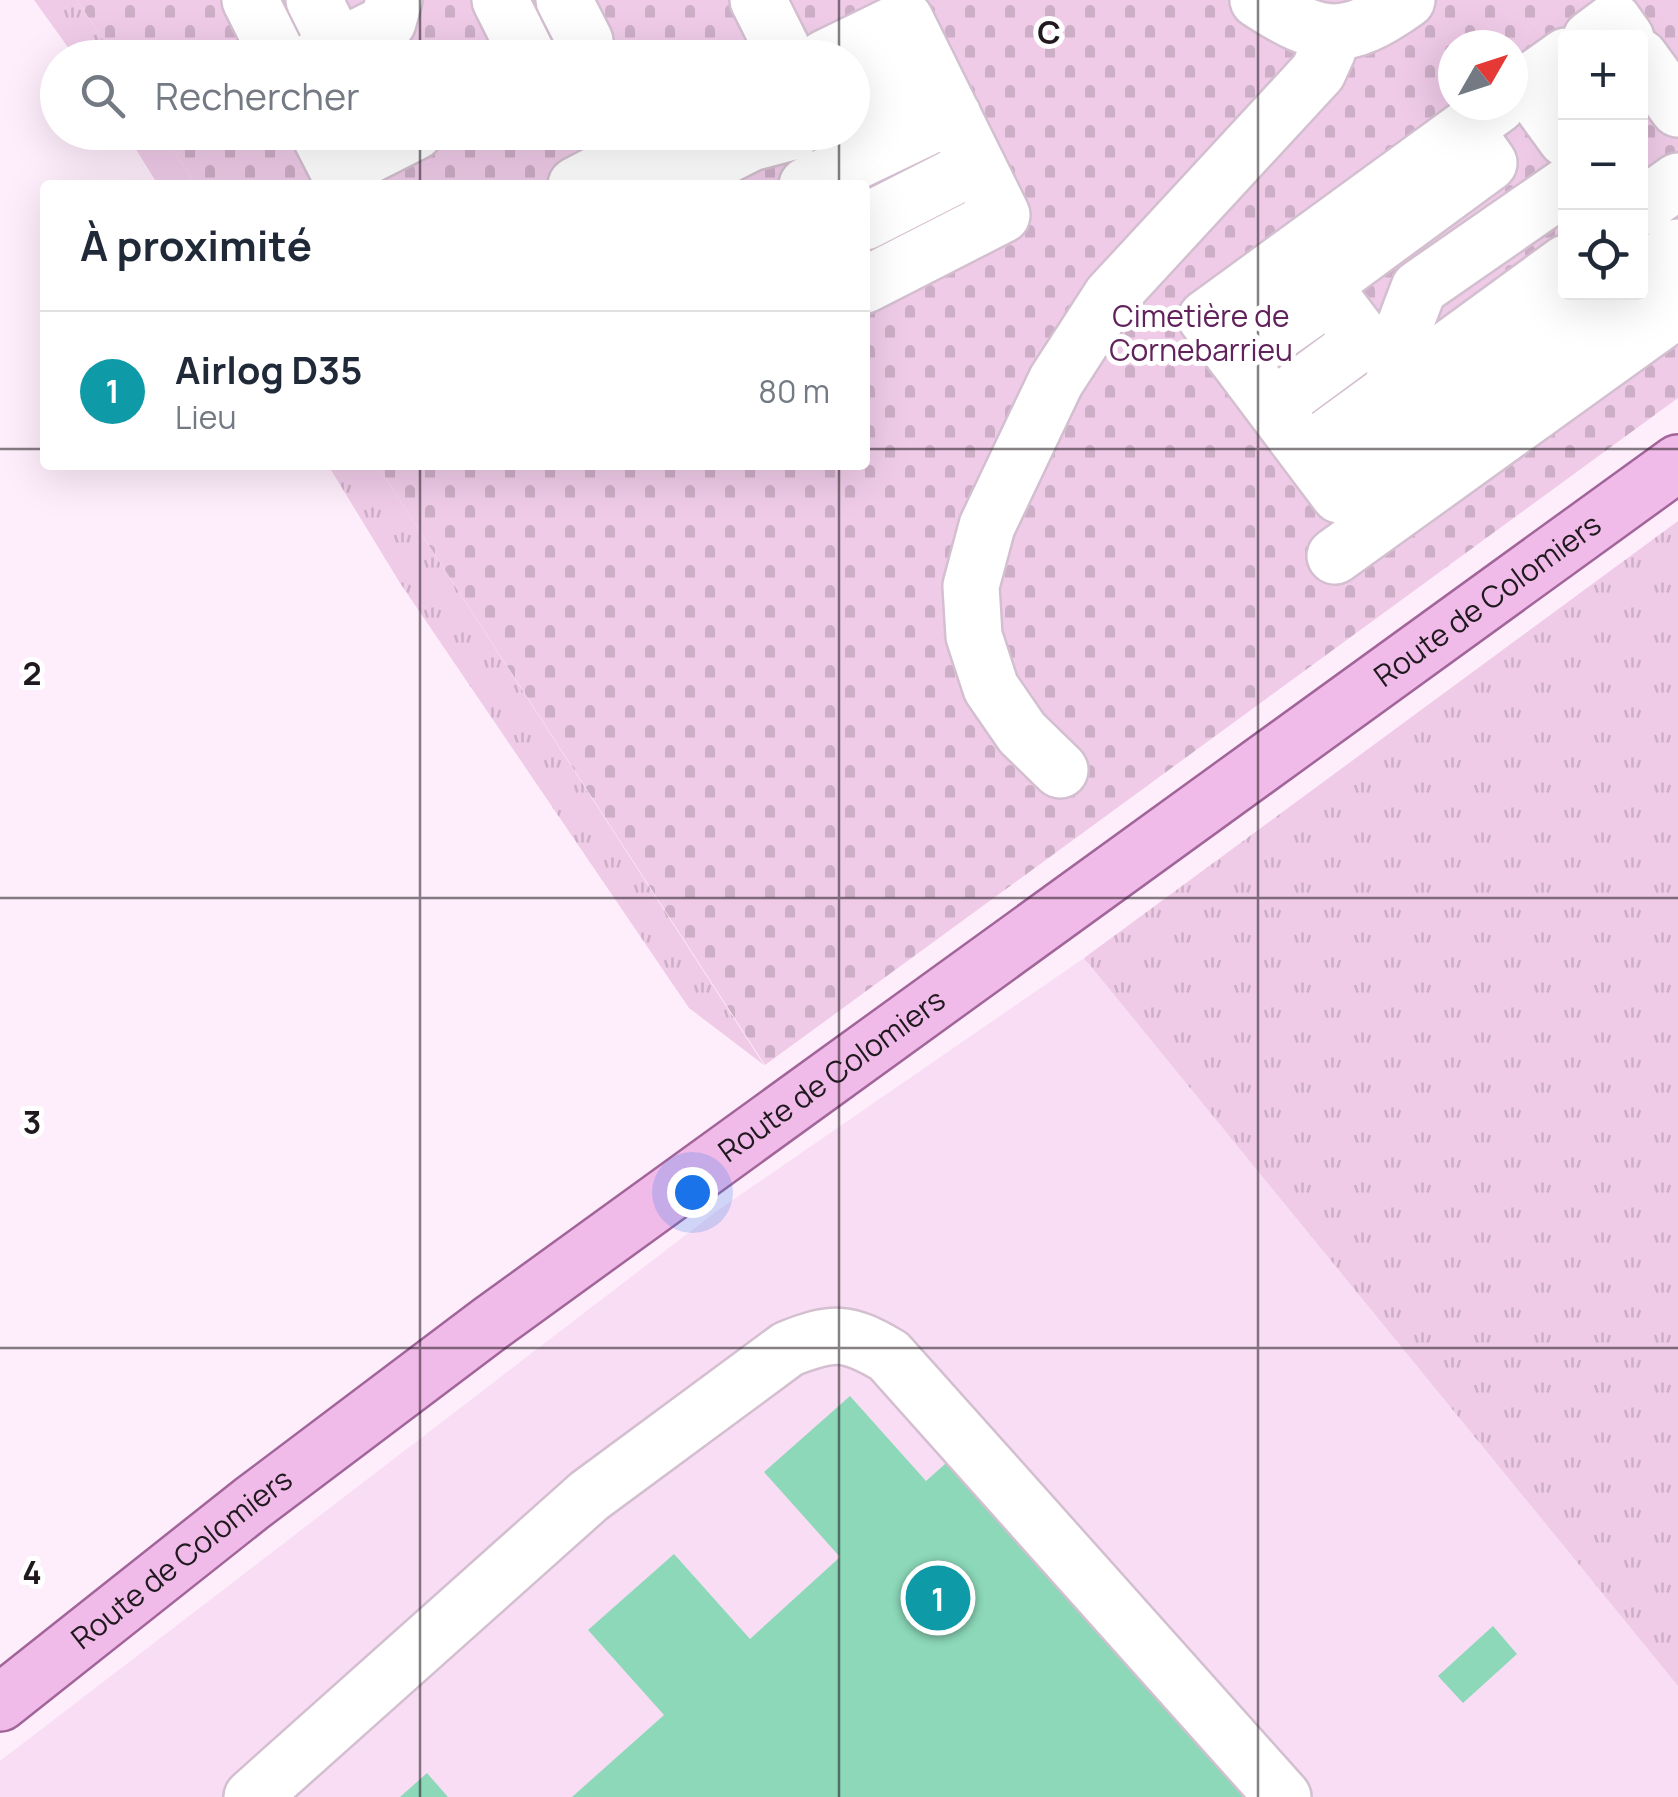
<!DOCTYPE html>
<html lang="fr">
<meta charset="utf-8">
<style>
body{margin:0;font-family:Manrope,sans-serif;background:#f2f2f3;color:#1f2937}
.controls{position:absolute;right:30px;top:30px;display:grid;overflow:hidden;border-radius:10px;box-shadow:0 10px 40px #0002}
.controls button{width:90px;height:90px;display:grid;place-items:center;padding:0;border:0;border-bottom:2px solid #e0e1e3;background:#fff;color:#1f2937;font:50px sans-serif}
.compass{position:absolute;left:1438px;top:30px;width:90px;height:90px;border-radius:50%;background:#fff;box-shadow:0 10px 40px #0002;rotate:51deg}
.you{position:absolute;left:692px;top:1192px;width:35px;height:35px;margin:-25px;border:8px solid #fff;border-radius:50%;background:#1a73e8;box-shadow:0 0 0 15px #1a73e833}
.badge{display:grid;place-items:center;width:65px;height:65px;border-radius:50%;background:#7c3aed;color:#fff;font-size:32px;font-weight:700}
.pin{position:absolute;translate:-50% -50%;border:5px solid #fff;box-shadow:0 2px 10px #0006}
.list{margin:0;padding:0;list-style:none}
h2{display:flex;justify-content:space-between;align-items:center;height:130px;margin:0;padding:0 40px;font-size:42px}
h2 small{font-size:32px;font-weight:400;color:#747a83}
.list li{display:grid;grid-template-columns:65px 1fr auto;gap:30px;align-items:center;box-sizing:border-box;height:160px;padding:0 40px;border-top:2px solid #e0e1e3}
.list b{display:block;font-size:38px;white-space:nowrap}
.list p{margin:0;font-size:32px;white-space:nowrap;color:#747a83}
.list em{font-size:32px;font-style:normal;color:#747a83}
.icon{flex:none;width:55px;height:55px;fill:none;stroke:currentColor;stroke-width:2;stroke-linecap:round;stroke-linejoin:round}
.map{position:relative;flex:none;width:1678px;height:1797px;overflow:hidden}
.search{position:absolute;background:#fff;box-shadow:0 10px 40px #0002;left:40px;top:40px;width:830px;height:110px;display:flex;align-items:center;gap:25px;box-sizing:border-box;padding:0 35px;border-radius:55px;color:#747a83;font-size:38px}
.panel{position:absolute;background:#fff;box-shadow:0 10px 40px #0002;left:40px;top:180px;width:830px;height:290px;border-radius:10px}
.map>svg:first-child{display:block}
.built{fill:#f9ddf4}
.grass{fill:url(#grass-tufts)}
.cemetery{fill:url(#cemetery-stones);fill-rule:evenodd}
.building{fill:#8cd8b9}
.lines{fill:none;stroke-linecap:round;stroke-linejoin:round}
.minor-casing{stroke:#d3bfcf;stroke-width:60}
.major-casing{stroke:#a16599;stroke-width:60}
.minor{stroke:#fff;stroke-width:55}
.major{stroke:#f1bbe9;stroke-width:55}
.grid{fill:none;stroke:#20191f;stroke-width:2.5;stroke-opacity:0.55}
.labels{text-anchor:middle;stroke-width:10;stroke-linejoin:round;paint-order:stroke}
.park-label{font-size:30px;fill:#61215a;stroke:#fff}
.street-label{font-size:30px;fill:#20191f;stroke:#fff}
.grid-label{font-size:32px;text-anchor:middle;font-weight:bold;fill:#20191f;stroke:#fff;stroke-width:10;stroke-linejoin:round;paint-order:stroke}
</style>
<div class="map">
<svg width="1678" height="1797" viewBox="0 0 1678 1797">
<defs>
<pattern id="grass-tufts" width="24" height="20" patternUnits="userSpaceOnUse" patternTransform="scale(2.5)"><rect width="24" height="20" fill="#efcbe8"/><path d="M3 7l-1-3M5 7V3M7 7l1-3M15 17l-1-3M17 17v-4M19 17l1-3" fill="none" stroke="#cdaec7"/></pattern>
<pattern id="cemetery-stones" width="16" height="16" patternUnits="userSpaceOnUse" patternTransform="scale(2.5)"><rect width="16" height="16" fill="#efcbe8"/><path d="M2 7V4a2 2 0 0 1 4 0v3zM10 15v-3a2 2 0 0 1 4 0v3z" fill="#cdaec7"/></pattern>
</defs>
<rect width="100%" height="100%" fill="#feedfb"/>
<path class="built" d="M 1084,958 L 1678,1686 L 1678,1797 L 0,1797 L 0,1761 L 717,1211 Z"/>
<path class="grass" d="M 34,0 L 77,0 L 114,57 L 75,57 Z
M 126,133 L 162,133 L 196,185 L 158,185 Z
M 328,465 L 377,465 L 764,1065 L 689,1008 L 400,583 Z
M 1678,521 L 1678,1686 L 1084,958 Z"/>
<path class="cemetery" d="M 77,0 L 1678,0 L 1678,398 L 765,1065 L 377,465 L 865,465 L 865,185 L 196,185 L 162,133 L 852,132 L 852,58 L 114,57 ZM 1566,38 L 1640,38 L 1640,292 L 1566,292 ZM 1453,45 L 1513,45 L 1513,105 L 1453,105 Z"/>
<path class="building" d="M 850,1396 L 926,1481 L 954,1456 L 1259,1797 L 572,1797 L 664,1715 L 588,1630 L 674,1554 L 750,1639 L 840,1557 L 764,1472 Z
M 1493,1626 L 1517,1654 L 1463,1703 L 1438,1676 Z
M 427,1773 L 448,1797 L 400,1797 Z"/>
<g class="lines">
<g class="minor-casing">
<path id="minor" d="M 250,0 L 279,58
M 314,0 L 343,58
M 500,0 L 529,58
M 564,0 L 585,41
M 758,0 L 787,58
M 1258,0 C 1321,41 1345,44 1407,0
M 1591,38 L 1614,21 L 1626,38
M 1640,57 L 1678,109
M 316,58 L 388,22 L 394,0
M 825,58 L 905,19 L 1002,215 L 865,285
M 1526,84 L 1566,139
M 1513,94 L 1566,56
M 852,105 L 928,66
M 1498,105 L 1206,318 L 1339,495 L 1616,292
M 318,132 L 338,171 L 415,132
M 576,185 L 678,132
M 668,185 L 751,143 L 793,132
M 807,185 L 953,115
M 1640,208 L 1678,181
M 865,222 L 977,165
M 1640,275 L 1678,247
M 1323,285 L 1489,163 L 1465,129
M 1239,360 L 1331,295
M 1393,389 L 1398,343 L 1419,288 L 1566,186
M 1273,407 L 1364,340 L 1301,257
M 1307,452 L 1566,263
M 1335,556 L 1678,309
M 1060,770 L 1022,733 L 991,688 L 974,636 L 971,586 L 987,526 L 1056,381 L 1111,296 L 1318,72 L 1328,50 L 1330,32
M 252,1797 L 589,1496 L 788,1349 C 833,1331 847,1331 889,1356 L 1283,1797"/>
</g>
<g class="major-casing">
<g id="major">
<path id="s1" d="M 0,1703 L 251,1504 L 491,1323 L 1678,463"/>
</g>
</g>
<use href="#minor" class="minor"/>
<use href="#major" class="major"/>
</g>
<path class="grid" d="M 420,0 L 420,58M 839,0 L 839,58M 1258,0 L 1258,1797M 420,132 L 420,185M 839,132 L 839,185M 0,449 L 45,449M 865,449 L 1678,449M 420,465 L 420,1797M 839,465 L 839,1797M 0,898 L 1678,898M 0,1348 L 1678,1348"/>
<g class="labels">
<g class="park-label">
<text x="1201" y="327">Cimetière de<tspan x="1201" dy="34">Cornebarrieu</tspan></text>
</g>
<g class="street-label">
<text dy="10" stroke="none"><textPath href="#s1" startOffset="1852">Route de Colomiers</textPath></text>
<text dy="10" stroke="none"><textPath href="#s1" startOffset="1042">Route de Colomiers</textPath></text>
<text dy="10" stroke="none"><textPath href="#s1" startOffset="232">Route de Colomiers</textPath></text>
</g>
</g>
<g class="grid-label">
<text x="1049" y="44">C</text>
<text x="32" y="685">2</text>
<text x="32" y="1134">3</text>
<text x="32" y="1584">4</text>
</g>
</svg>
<div class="controls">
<button>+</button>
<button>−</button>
<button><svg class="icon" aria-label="locate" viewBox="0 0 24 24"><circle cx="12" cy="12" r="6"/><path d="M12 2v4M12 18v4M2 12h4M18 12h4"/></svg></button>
</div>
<svg class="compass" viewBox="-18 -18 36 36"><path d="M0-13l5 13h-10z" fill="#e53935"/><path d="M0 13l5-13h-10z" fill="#747a83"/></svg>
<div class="you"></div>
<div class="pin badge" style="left:938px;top:1598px;background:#0f9aa8">1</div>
<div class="search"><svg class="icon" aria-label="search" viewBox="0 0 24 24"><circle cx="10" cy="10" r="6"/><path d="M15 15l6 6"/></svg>Rechercher</div>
<section class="panel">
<h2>À proximité<small></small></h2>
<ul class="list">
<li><span class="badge" style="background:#0f9aa8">1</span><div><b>Airlog D35</b><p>Lieu</p></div><em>80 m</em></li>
</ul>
</section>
</div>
